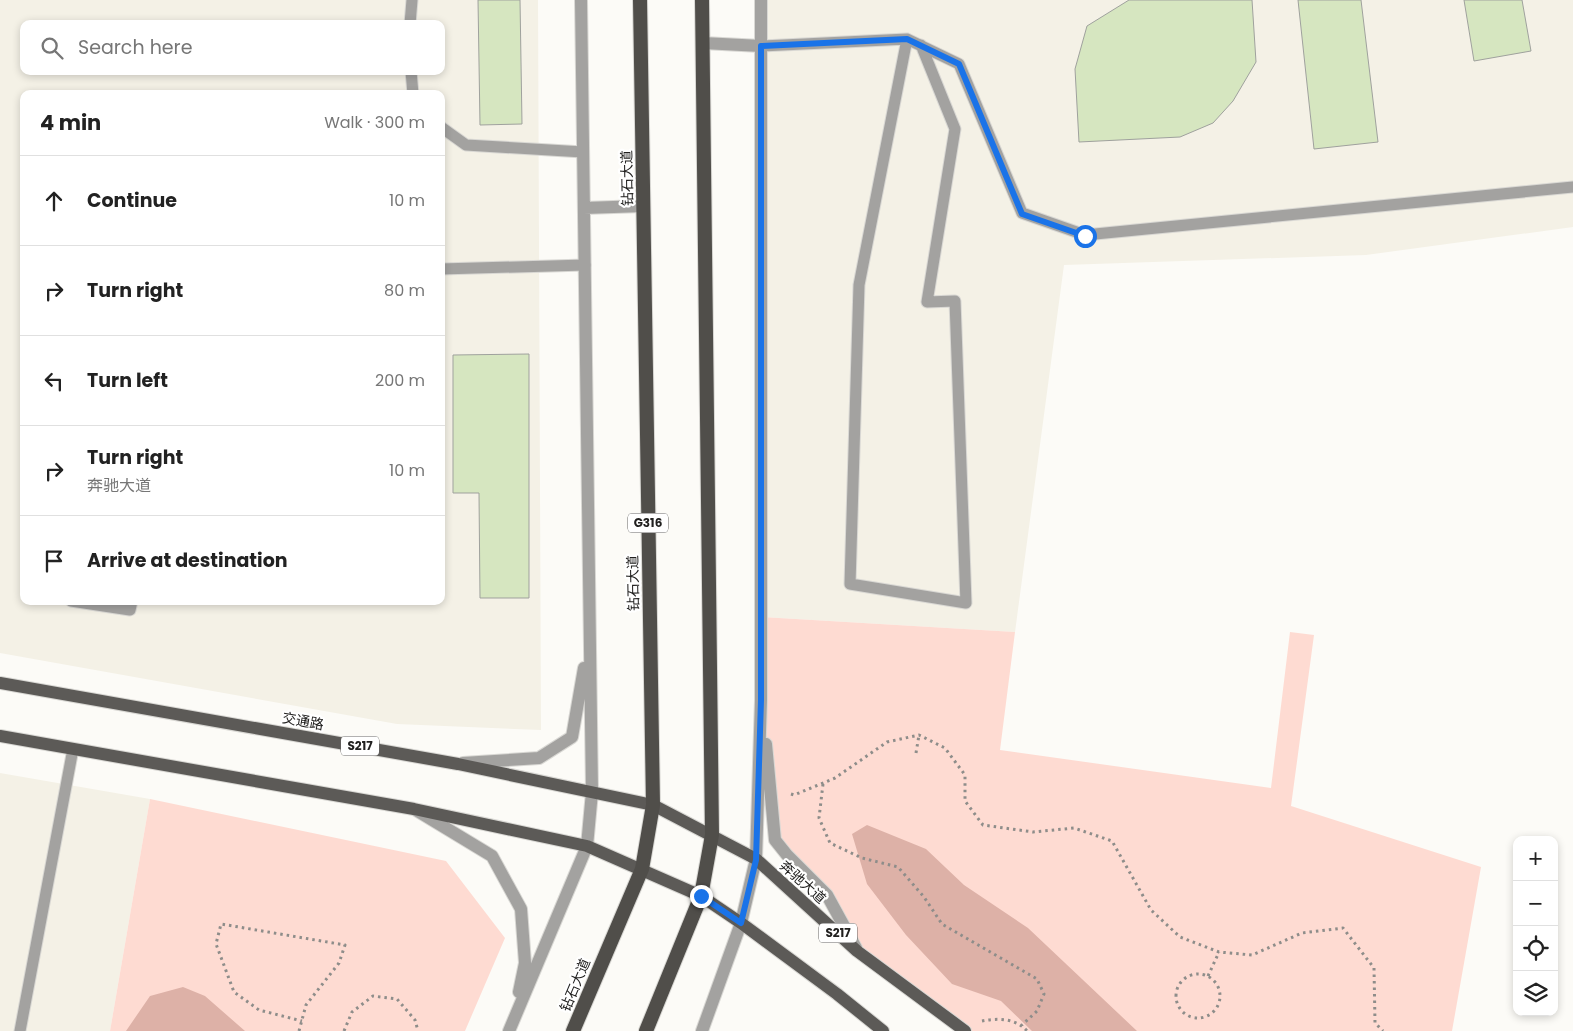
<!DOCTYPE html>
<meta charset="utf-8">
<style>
body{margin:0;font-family:Poppins,"Noto Sans SC",sans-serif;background:#f6f6f6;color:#222}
.controls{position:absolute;right:15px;bottom:15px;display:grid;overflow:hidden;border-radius:10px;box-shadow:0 2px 8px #0003}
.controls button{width:45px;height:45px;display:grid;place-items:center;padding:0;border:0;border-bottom:1px solid #e0e0e0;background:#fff;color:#222;font:25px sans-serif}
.stop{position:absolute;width:15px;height:15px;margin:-11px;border:4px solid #1a73e8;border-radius:50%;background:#fff}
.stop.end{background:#1a73e8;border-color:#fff;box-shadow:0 1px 5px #0008}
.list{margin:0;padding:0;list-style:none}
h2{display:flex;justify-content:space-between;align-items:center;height:65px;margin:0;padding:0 20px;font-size:21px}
h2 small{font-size:16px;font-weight:400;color:#767676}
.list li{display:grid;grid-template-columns:32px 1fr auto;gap:15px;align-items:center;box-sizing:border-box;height:90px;padding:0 20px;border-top:1px solid #e0e0e0}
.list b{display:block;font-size:19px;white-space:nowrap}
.list p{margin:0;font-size:16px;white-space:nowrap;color:#767676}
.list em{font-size:16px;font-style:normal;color:#767676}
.icon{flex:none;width:28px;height:28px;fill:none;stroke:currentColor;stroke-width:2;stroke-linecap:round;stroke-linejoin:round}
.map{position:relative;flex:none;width:1573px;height:1031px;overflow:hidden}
.search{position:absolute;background:#fff;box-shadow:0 2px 8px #0003;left:20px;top:20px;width:425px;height:55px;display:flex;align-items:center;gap:12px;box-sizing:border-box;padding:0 18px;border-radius:10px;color:#767676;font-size:19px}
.panel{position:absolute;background:#fff;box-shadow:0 2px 8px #0003;left:20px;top:90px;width:425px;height:515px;border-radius:10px}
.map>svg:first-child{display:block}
.built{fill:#f4f1e6;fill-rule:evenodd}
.green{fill:#fedbd2}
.forest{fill:#ddb1a7}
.building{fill:#d6e6c0;stroke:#9fa19d}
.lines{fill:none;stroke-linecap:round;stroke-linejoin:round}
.service-casing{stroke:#d9d8d4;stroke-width:13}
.tertiary-casing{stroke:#d9d8d4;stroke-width:14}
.primary-casing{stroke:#d9d8d4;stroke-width:14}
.trunk-casing{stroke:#d9d8d4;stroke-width:16}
.path{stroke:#8e8d8a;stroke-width:3;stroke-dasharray:2.5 4;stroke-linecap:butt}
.service{stroke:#a3a2a0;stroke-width:11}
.tertiary{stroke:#a3a2a0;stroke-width:12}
.primary{stroke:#5c5a57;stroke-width:12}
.trunk{stroke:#504e4a;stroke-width:14}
.route{stroke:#1a73e8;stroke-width:6}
.labels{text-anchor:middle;stroke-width:4.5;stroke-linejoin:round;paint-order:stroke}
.shield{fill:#fff;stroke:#646362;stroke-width:1}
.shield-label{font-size:12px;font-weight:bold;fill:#21201f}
.street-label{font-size:14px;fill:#21201f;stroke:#fff}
</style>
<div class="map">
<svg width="1573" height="1031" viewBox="0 0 1573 1031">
<rect width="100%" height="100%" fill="#fcfbf7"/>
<path class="built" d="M 0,0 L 538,0 L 541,730 L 397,724 L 0,653 ZM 24,24 L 441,24 L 441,71 L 24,71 ZM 24,94 L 441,94 L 441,601 L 24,601 Z
M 761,0 L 1573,0 L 1573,227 L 1366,255 L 1064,265 L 1015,632 L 762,617 Z
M 0,773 L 150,799 L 110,1031 L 0,1031 Z"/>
<path class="green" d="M 762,617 L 1015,632 L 1000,750 L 1271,788 L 1290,632 L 1314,635 L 1291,806 L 1481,867 L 1452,1031 L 965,1031 L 857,951 L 827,895 L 775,840 L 761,700 Z
M 150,799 L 446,861 L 505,938 L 465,1031 L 110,1031 Z"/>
<path class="forest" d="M 867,825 L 926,849 L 964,885 L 1028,928 L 1137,1031 L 1032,1031 L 1001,1001 L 952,984 L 906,935 L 867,884 L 852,834 Z
M 183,987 L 205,996 L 245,1031 L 126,1031 L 150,996 Z"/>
<path class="building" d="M 478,0 L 520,0 L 522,124 L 480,125 Z
M 1129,0 L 1252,0 L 1256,62 L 1233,101 L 1213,123 L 1180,137 L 1079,142 L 1075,69 L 1087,26 Z
M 1298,0 L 1361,0 L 1378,142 L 1314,149 Z
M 1464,0 L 1522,0 L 1531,51 L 1474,61 Z
M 529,354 L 529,598 L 480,598 L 479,493 L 453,493 L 453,355 Z"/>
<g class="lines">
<g class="service-casing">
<path id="service" d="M 410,24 L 412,0
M 907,39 L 859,285 L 850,584 L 966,603 L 955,301 L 927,302 L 955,129 L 921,45
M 761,46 L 907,39 L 959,64 L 1022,213 L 1085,235 L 1573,187
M 411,71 L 413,94
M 441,127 L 466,145 L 583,152
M 441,269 L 585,265
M 71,601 L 130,610 L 132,601
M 20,1031 L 73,749"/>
</g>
<g class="tertiary-casing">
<path id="tertiary" d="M 703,43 L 761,46
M 584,208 L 643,206
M 766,744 L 775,840 L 787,855 L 827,895 L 856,948
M 463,763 L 539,758 L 572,737 L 584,668
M 416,810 L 492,856 L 521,909 L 525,963 L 519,992
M 509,1031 L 587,846 L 592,792 L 581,0
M 702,1031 L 741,923 L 756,859 L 761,700 L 761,0"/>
</g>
<g class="primary-casing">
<path id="primary" d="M 0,683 L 458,764 L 653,805 L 756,859 L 857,951 L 965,1031
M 0,736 L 414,809 L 587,846 L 701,896 L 741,923 L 837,994 L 883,1031"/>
</g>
<g class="trunk-casing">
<path id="trunk" d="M 573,1031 L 642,869 L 653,805 L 640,0
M 646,1031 L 701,896 L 712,835 L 702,0"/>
</g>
<path class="path" d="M 916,753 L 919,735
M 823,784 L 819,818 L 830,843 L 862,858 L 898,867 L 924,897 L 942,924 L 1037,979 L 1044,994 L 1037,1011 L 1022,1025
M 791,794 L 794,795 L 835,778 L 887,742 L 919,735 L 945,748 L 965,775 L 965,801 L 983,825 L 1033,832 L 1074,828 L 1112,841 L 1151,910 L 1180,937 L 1219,952 L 1252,955 L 1302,933 L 1343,928 L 1374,968 L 1375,1023 L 1383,1031
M1176 996a22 22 0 1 1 44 0a22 22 0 1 1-44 0Z
M 1208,976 L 1219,952
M 982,1021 C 997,1018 1016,1018 1027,1031
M 299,1031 L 306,1005 L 339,963 L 345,945 L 221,924 L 216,944 L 234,992 L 259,1010 L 302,1021
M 344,1031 L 352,1012 L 373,996 L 397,999 L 415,1020 L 418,1031"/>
<use href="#service" class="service"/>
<use href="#tertiary" class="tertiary"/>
<use href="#primary" class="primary"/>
<use href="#trunk" class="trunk"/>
</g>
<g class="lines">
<path class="route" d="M 701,896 L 741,923 L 756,860 L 761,700 L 761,46 L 907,39 L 959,64 L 1022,214 L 1085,236"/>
</g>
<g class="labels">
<g class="shield">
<rect x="628" y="513.5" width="40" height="19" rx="4"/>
<rect x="341" y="736.5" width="38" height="19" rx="4"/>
<rect x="819" y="923.5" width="38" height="19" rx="4"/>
</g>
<g class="shield-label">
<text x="648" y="527">G316</text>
<text x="360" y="750">S217</text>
<text x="838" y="937">S217</text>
</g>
<g class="street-label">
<text transform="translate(627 178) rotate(-91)" y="5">钻石大道</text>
<text transform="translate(633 583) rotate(-91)" y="5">钻石大道</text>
<text transform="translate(303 721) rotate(10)" y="5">交通路</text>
<text transform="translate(803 882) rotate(42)" y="5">奔驰大道</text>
<text transform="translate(575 985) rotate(-67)" y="5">钻石大道</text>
</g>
</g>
</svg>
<div class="controls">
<button>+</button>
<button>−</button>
<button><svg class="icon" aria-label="locate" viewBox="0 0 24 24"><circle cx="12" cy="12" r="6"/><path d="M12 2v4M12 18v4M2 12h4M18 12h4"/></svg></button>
<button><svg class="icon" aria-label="layers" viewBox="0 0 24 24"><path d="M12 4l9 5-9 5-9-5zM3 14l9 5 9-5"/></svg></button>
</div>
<div class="stop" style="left:1085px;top:236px"></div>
<div class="stop end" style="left:701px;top:896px"></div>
<div class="search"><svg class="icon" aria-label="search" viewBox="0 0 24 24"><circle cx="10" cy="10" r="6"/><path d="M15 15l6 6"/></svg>Search here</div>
<section class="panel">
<h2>4 min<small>Walk · 300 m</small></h2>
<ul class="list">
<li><svg class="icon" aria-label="ahead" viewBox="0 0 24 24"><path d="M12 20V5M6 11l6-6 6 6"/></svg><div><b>Continue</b></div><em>10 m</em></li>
<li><svg class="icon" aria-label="right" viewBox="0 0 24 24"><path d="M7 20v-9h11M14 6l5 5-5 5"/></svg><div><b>Turn right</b></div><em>80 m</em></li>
<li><svg class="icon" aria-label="left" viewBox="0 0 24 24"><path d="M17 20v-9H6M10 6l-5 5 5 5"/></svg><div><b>Turn left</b></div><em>200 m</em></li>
<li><svg class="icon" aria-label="right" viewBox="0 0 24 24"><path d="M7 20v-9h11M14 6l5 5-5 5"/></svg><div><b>Turn right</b><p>奔驰大道</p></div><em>10 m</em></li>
<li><svg class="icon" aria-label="arrive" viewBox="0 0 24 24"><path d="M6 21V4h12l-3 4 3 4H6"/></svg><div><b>Arrive at destination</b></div></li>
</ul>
</section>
</div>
